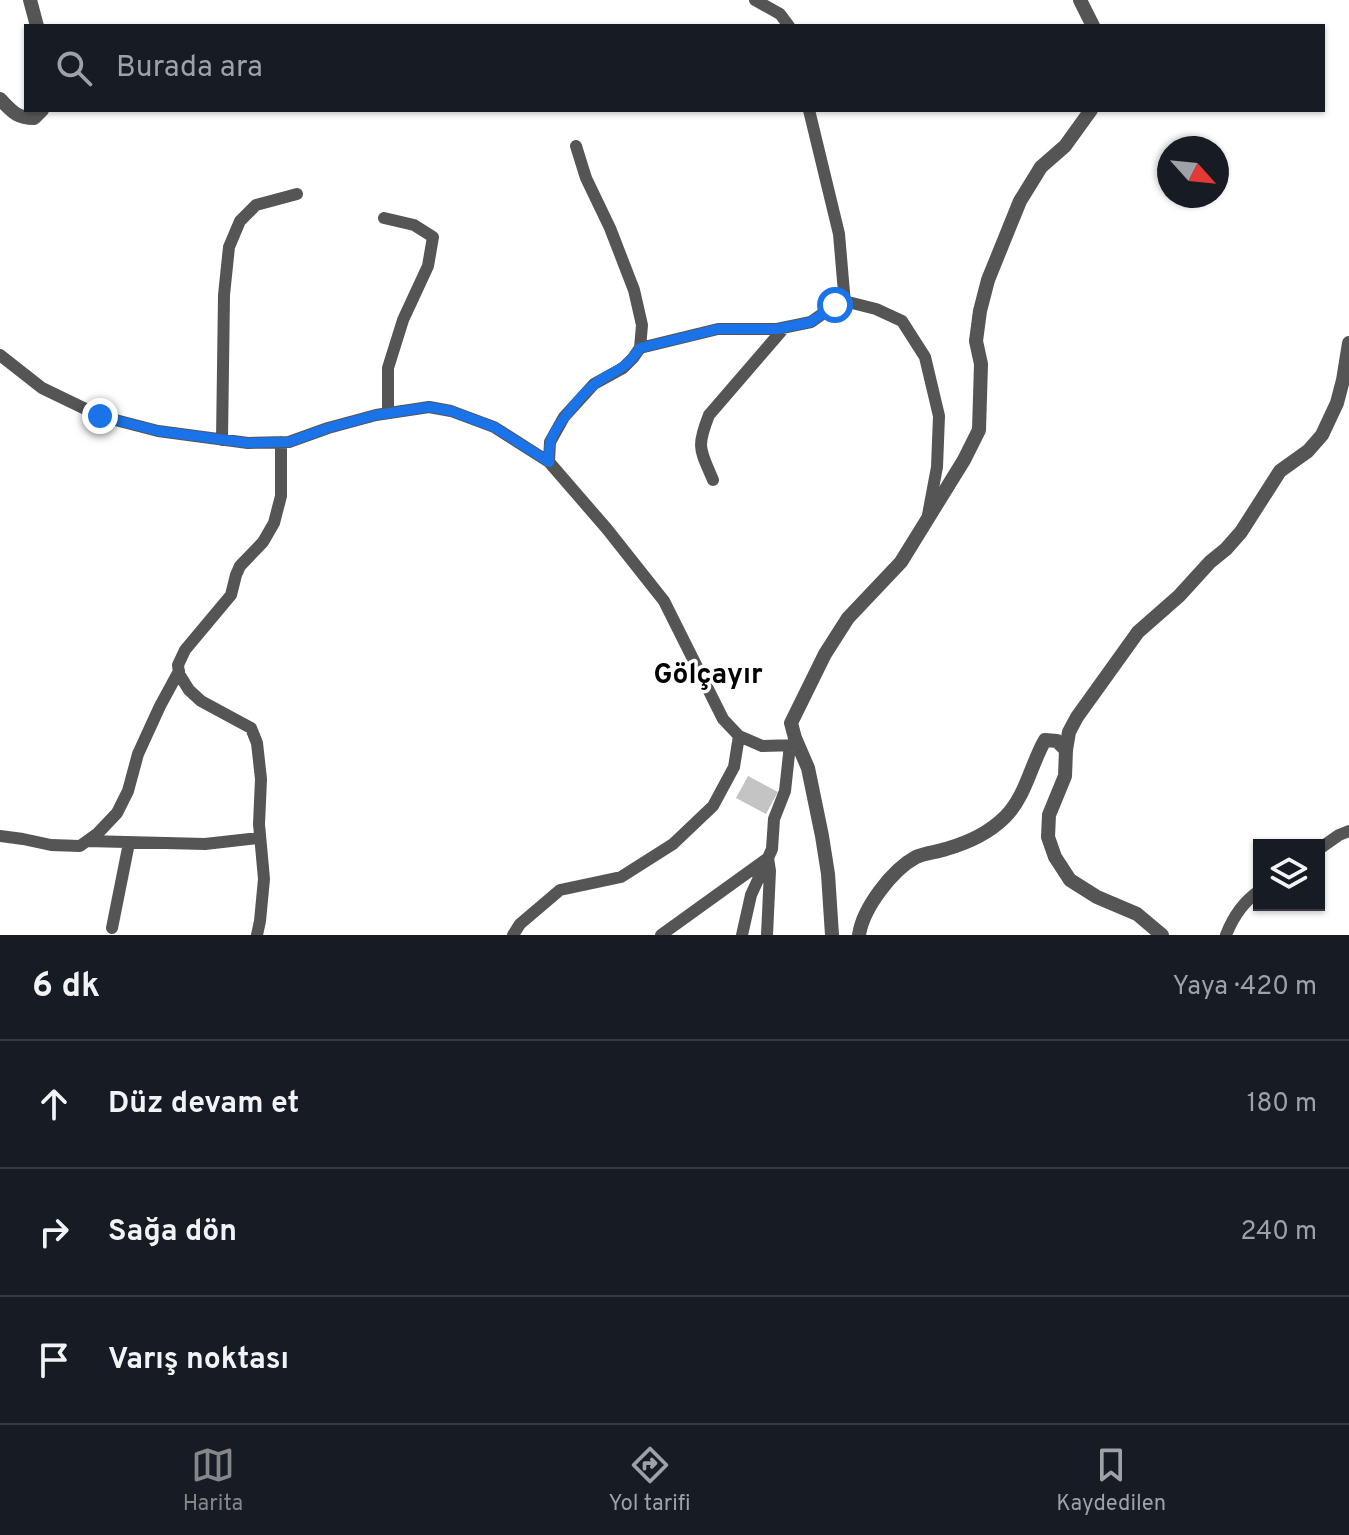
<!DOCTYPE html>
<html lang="tr">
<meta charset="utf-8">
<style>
body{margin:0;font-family:Overpass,sans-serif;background:#242831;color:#f1f3f6}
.controls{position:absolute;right:24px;bottom:24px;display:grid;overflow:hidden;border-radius:0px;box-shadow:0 2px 6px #0004}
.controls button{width:72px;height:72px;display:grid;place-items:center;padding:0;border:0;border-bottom:2px solid #363941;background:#171b24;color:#f1f3f6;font:40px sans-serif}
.compass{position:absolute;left:1157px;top:136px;width:72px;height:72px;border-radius:50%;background:#171b24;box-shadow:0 2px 6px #0004;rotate:117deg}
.stop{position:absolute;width:24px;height:24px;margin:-18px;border:6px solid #1a73e8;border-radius:50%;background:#fff}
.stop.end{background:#1a73e8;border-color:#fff;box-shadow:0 2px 8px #0008}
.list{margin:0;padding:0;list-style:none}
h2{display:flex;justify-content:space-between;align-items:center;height:104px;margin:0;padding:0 32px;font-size:34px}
h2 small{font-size:26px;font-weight:400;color:#9ea1a6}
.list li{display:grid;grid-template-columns:52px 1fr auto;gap:24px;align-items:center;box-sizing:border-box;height:128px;padding:0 32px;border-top:2px solid #363941}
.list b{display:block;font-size:30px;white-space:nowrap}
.list em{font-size:26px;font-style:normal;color:#9ea1a6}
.icon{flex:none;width:44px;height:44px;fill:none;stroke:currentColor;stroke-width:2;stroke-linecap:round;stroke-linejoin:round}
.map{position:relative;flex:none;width:1349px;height:935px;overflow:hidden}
.search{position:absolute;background:#171b24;box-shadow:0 2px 6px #0004;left:24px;right:24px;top:24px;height:88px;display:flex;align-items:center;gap:20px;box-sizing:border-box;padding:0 28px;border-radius:0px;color:#9ea1a6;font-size:30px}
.sheet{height:488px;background:#171b24}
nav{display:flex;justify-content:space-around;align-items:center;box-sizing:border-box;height:112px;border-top:2px solid #363941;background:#171b24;font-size:22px;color:#9ea1a6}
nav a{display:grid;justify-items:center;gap:4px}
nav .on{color:#858687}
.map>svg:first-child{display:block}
.building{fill:#c4c4c4}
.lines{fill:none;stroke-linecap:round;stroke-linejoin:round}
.minor{stroke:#555;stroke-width:12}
.tertiary{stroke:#555;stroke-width:14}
.route{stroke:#1a73e8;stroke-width:10}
.labels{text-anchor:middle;stroke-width:7;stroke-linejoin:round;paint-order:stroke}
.quarter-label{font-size:28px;font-weight:bold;fill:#000;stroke:#fff}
</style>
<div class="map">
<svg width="1349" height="935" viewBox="0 0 1349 935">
<rect width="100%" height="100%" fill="#fff"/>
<path class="building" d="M 748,776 L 778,792 L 766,814 L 736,798 Z"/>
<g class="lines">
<path class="minor" d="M 755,0 L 780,14 L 789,26
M 809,110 L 839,234 L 845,304
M 384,218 L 414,225 L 433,237 L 428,266 L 403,320 L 388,368 L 388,413
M 640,348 L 718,329 L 777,329 L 811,322 L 835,305 L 852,303 L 876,309 L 902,321 L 925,357 L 939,416 L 937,467 L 928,515
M 0,355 L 42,388 L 100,416 L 158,431 L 248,443 L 289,442 L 328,428 L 376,415 L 429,407 L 451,411 L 494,427 L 549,462 L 607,529 L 664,601 L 723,719 L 739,736 L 762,746 L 798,745
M 222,440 L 224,295 L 229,247 L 240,221 L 256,205 L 297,194
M 549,462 L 550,442 L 564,417 L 594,384 L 623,368 L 633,358 L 640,348 L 642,325 L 634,290 L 610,228 L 586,178 L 576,146
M 713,480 C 700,449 696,448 709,415 L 784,328
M 0,836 L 23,839 L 51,845 L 80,846 L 98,833 L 117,813 L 128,791 L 138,754 L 160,706 L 179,671
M 87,841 L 205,844 L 259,838
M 1319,849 L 1339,835 L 1349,831
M 112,928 L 129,843
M 257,935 L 260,921 L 264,879 L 259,824 L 261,779 L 257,743 L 251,728 L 201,701 L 189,690 L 179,674 L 178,665 L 185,650 L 231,595 L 236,575 L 240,566 L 263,542 L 274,523 L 281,496 L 281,442
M 513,935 L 520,924 L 560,890 L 621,877 L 673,844 L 713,806 L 734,767 L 739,736
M 661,935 L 768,858
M 742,935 L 751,895 L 767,860
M 767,935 L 770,871 L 768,858 L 772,849 L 774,819 L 785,791 L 790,745
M 1226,935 C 1233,917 1243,902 1259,891"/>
<path class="tertiary" d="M 30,0 L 37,26
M 1080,0 L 1093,26
M 0,99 C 12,111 16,118 34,118 L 42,110
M 1066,750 L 1069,732 L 1077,717 L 1138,632 L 1179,596 L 1210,562 L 1226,549 L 1241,532 L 1280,471 L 1308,451 L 1322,435 L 1337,403 L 1343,380 L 1349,343
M 832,935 L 828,874 L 822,836 L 808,768 L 795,738 L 791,723 L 825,654 L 848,618 L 901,562 L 964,460 L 979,430 L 981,364 L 976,341 L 980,311 L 988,280 L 1020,201 L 1041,167 L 1065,146 L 1091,110
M 859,935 C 863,908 892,870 916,857 C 925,853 937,852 946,849 C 967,843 989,833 1005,817 C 1026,796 1031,764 1045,740 L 1057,741 L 1066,750 L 1065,776 L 1049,815 L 1048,837 L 1055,857 L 1070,880 L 1097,897 L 1137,914 L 1162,935"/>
</g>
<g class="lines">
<path class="route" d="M 100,416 L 158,431 L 248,443 L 289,442 L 328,428 L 376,415 L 429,407 L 451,411 L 494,427 L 549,462 C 549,456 549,449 550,443 C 554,427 583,393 596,383 C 615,370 626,369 640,348 L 718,329 L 777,329 L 811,322 L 835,305"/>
</g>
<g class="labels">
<g class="quarter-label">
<text x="708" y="683">Gölçayır</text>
</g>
</g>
</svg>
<div class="controls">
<button><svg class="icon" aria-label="layers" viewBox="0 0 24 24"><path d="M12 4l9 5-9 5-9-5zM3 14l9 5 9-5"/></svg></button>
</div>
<svg class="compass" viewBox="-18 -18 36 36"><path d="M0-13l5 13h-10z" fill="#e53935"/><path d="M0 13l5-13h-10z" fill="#9ea1a6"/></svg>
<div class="stop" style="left:835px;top:305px"></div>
<div class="stop end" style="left:100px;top:416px"></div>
<div class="search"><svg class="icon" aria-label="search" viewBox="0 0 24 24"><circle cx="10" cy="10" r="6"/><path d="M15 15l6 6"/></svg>Burada ara</div>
</div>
<section class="sheet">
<h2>6 dk<small>Yaya · 420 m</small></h2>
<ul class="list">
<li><svg class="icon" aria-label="ahead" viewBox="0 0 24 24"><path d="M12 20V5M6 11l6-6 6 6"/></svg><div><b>Düz devam et</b></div><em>180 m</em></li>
<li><svg class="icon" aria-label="right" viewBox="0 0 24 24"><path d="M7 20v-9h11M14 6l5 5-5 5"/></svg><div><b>Sağa dön</b></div><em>240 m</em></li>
<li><svg class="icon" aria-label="arrive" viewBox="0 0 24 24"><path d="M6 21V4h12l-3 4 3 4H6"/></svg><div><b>Varış noktası</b></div></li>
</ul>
</section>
<nav>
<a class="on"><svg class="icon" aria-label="map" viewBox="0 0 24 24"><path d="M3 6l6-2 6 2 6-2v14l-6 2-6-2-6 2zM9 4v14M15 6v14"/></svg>Harita</a>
<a><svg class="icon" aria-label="directions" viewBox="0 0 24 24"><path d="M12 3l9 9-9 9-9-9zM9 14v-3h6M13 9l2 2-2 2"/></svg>Yol tarifi</a>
<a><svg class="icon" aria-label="saved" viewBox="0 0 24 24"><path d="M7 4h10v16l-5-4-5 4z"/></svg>Kaydedilen</a>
</nav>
